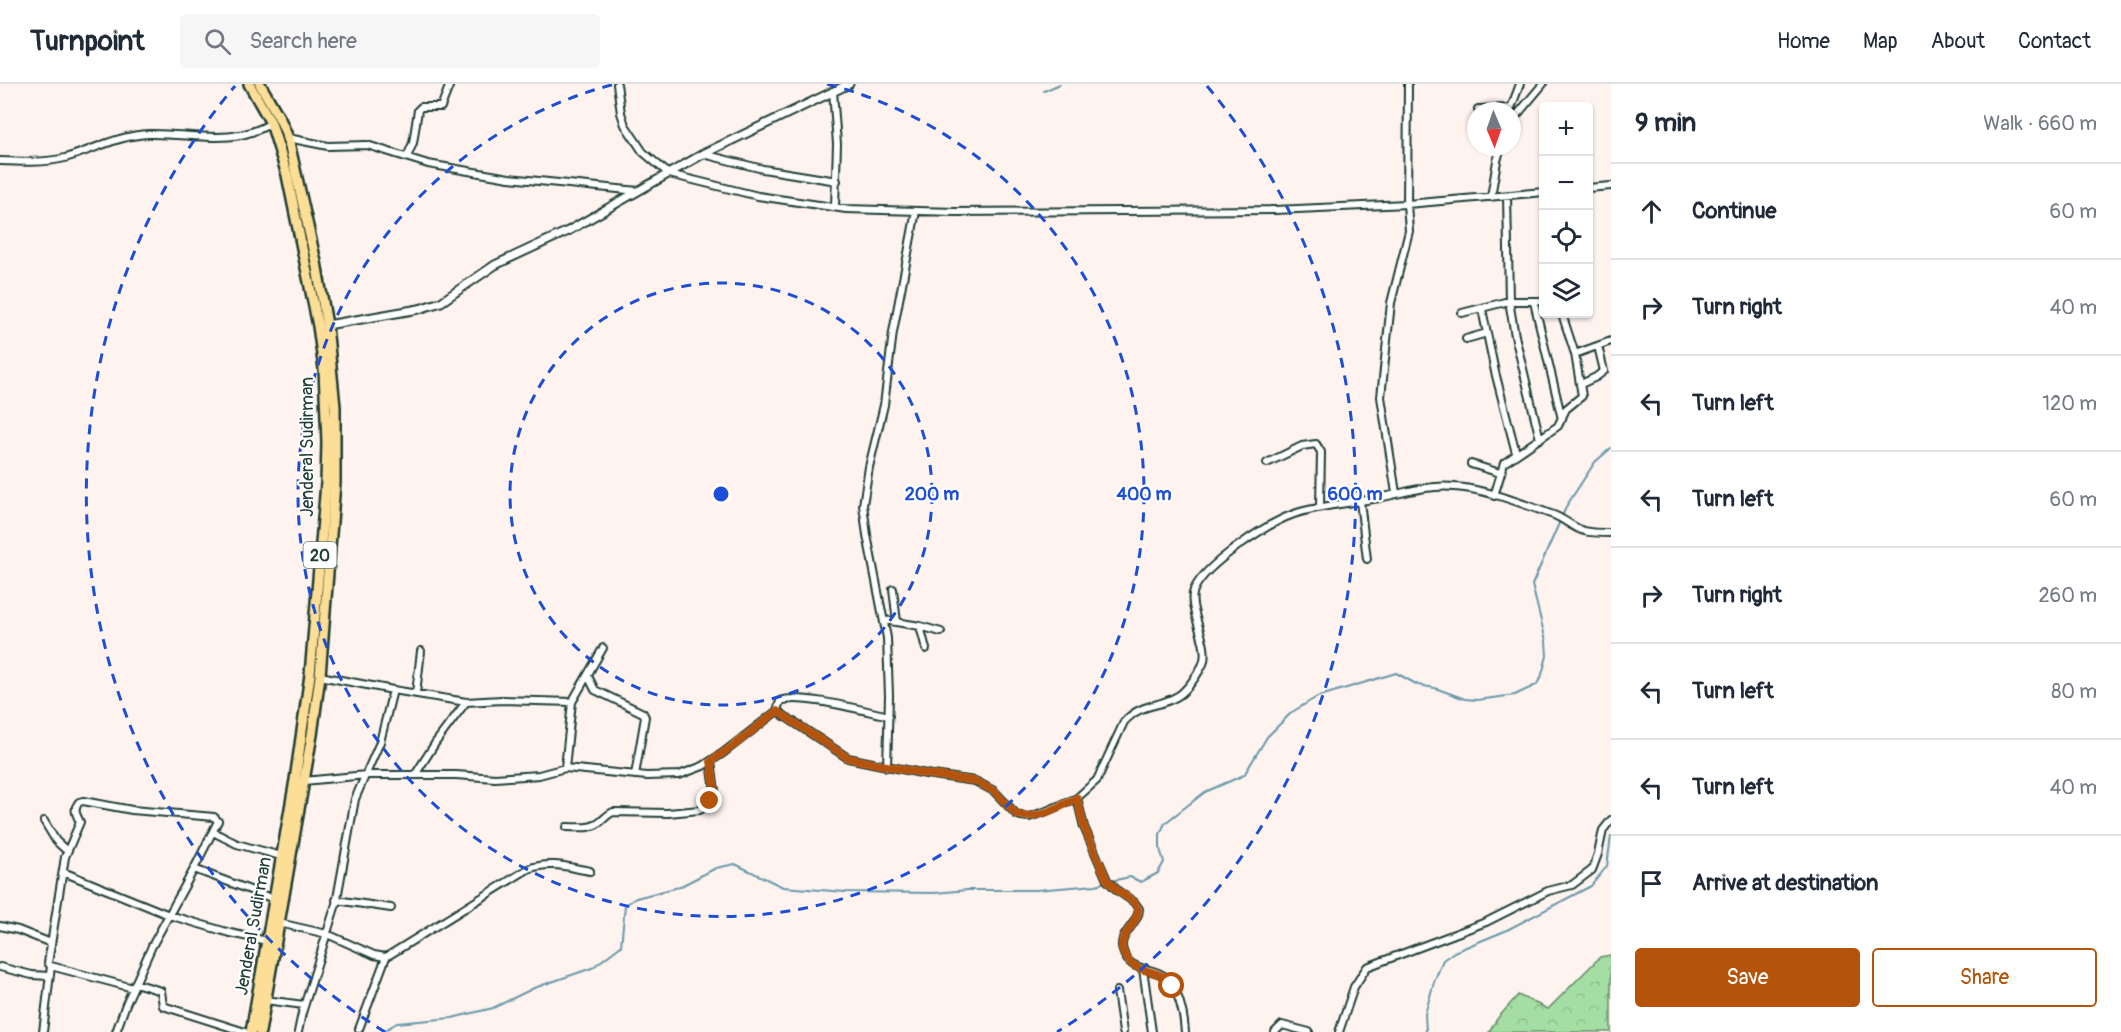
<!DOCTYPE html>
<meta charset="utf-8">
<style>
body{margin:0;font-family:Pangolin,sans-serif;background:#f6f6f7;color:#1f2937}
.controls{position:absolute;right:18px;top:18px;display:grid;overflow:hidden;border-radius:6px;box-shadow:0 2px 4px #0004}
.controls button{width:54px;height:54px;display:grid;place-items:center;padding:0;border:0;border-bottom:2px solid #e0e1e3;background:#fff;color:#1f2937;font:30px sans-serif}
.compass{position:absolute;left:1467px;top:18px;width:54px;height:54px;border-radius:50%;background:#fff;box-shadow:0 2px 4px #0004;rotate:178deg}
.stop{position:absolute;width:18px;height:18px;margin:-14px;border:4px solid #b45309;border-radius:50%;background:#fff}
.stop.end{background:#b45309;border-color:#fff;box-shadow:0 2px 6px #0008}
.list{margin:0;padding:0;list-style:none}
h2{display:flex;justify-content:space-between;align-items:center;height:78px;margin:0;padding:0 24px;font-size:26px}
h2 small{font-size:20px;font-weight:400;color:#747a83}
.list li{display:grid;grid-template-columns:39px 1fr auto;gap:18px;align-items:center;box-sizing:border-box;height:96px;padding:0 24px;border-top:2px solid #e0e1e3}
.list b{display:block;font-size:22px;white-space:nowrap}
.list em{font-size:20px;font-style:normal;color:#747a83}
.actions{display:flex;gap:12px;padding:18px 24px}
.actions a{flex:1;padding:14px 0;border:2px solid #b45309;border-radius:6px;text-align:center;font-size:21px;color:#b45309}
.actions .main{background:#b45309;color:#fff}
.icon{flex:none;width:33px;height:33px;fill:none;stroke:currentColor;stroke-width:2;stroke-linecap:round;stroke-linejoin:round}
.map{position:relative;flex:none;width:1611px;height:948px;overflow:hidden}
header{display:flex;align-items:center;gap:36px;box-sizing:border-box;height:84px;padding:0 30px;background:#fff;border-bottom:2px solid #e0e1e3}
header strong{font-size:28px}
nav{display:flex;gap:33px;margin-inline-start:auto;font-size:21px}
.search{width:420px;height:54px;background:#f6f6f7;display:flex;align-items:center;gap:15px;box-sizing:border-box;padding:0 21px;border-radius:6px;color:#747a83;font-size:22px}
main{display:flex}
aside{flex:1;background:#fff}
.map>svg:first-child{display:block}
.forest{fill:url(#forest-crowns);stroke:#628e6c;stroke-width:1.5}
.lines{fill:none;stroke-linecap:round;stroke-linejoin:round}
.stream{stroke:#6798aa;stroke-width:2}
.minor-casing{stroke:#1f3d34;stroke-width:10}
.tertiary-casing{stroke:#1f3d34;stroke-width:11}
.trunk-casing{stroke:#1f3d34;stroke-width:14}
.minor{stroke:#fff;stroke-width:6}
.tertiary{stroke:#fff;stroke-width:7}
.trunk{stroke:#fdde96;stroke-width:9}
.route{stroke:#b45309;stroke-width:8}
.ring{fill:none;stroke:#1d4ed8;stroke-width:3;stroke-dasharray:10 8}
.labels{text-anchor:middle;stroke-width:4.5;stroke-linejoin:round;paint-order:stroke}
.shield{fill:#fff;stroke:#627771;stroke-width:1.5}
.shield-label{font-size:16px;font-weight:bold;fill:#1f3d34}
.street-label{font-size:18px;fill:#1f3d34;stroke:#fff}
.centre{fill:#1d4ed8;stroke:#fff;stroke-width:3}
.ring-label{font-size:18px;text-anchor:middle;font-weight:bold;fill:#1d4ed8;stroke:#fff;stroke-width:4.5;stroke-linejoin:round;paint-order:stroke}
</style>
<header>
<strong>Turnpoint</strong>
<div class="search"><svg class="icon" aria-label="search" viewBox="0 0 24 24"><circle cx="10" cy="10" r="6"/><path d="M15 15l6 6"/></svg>Search here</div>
<nav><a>Home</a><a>Map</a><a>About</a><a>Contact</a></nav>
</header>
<main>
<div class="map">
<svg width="1611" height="948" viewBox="0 0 1611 948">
<defs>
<pattern id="forest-crowns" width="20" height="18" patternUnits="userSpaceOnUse" patternTransform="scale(1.5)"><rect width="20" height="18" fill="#a5dea3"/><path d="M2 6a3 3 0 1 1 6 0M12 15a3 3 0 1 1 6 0" fill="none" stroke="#8ebf8d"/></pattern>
</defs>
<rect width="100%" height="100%" fill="#fef3ef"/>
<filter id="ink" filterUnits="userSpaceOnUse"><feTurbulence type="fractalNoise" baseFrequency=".0167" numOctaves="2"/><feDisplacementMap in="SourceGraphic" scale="12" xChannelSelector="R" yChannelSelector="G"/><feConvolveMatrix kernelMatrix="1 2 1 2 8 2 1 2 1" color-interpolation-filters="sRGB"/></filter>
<g filter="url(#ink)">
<path class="forest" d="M 1611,871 L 1611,948 L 1489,948 L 1497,935 L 1518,911 L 1548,925 L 1600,873 Z"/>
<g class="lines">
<path class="stream" d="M 1044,7 L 1060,0
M 1111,797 L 1130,793 L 1141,798 L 1158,789 L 1164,778 L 1160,765 L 1160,750 L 1165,739 L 1205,708 L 1244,691 L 1267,653 L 1292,628 L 1317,613 L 1396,589 L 1418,601 L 1435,604 L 1465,615 L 1477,616 L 1515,611 L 1536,601 L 1541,594 L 1547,572 L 1546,557 L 1532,501 L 1567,421 L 1595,378 L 1611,364
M 385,948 L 385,946 L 397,939 L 452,934 L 493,924 L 534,904 L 592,884 L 621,862 L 625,821 L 636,814 L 679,803 L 716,784 L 735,780 L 783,803 L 845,808 L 934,809 L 968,806 L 1036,806 L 1096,801 L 1106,798
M 1426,948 L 1425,930 L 1434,898 L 1443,876 L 1454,868 L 1505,847 L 1591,802 L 1607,782 L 1611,752"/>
<g class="minor-casing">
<path id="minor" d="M 617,0 L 621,29 L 625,41 L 643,68 L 669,90 L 758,112 L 846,125 L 955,128 L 1275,126 L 1407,120 L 1544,108
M 833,7 L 837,60 L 835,123
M 1511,24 L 1520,0
M 1478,25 L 1511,24 L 1510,27
M 1512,37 L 1543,0
M 288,54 L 328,62 L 367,61 L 428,80 L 509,94 L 638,107
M 703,70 L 763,85 L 837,97
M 407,73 L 413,59 L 418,26 L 421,23 L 441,23 L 450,0
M 0,77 C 21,78 44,79 65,74 C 93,66 119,51 149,50 C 192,49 232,63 271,39
M 1588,104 L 1611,102
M 1507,111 L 1509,217 L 1515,252 L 1540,355
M 1491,113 L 1497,77 L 1501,63
M 1534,218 L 1562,335
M 1482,225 L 1495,288 L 1516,369
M 1462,229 L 1509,217 L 1544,217
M 1562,230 L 1575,270
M 1466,255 L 1487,249
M 1581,300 L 1596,293 L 1604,287 L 1598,262
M 1267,379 L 1302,362 L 1316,360 L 1321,368 L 1320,423
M 1471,380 L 1500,389
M 1396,409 L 1381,313 L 1391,219 L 1409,147 L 1407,120 L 1408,0
M 1494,412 L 1504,379 L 1558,342 L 1566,325 L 1582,312 L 1575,270 L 1611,257
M 1360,417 L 1367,475
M 893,505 L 897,538
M 884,536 L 920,542 L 941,548
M 920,542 L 926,565
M 320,592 L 393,606
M 588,592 L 595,606 L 643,629 L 645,633 L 635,691
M 416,609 L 421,567
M 777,627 L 780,617 C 800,609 865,627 889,632
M 887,683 L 889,612 L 887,554 L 867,451 L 863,421 L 869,383 L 884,321 L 893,248 L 916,127
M 565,684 L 572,618 L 603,564
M 415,691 L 436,658 L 466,618
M 304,697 L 366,691 L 456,691 L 495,694 L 539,691 L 565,684 L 647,692 L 679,691 L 703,682 L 723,669 L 777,627 L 848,674 L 926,690 L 975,697 L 994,707 L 1016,730 L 1021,732 L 1029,733 L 1044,728 L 1077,714 L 1097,696 L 1124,638 C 1141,619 1156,624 1176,613 C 1186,608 1197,591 1202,582 C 1213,563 1186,525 1194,506 C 1204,481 1268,439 1294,430 C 1321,421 1351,419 1379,414 C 1403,409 1430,400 1455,403 C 1487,405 1526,421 1556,432 C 1565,436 1574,444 1584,447 C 1592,449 1602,449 1611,449
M 1077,714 L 1084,743 L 1107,796 L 1118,807 L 1134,818 L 1139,825 C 1139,840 1117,850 1123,867 C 1129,888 1150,882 1164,892 C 1179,904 1184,931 1185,948
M 44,737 L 56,757 L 67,767
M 567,743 C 577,743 589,745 597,740 C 604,736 606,731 613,728 L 668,729 L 700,726 L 710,717 L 715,707 L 711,677
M 213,748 L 237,760 L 281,772
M 194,785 L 274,815
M 63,788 L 169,831 L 230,849 L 267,857
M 336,816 L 391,824
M 279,839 L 327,850 L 374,871 L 386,873 L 528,785 C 551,777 567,783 590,787
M 0,842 L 18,846 L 51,859
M 0,883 L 32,891 L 49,892
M 1143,885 L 1152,948
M 135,899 L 161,907 L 163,922 L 245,948
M 1117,907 L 1123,948
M 265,916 L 304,921
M 359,945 L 386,873
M 43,948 L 51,882
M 116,948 L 126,920 L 152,862 L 194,785 L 218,737 L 214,733 L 132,726 L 83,717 L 79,718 C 73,726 76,730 80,738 L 65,773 L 48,879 L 51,882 L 133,904
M 298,948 L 302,929 L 336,820 L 355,715 L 380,658 L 393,606 L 466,618 L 502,616 L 572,618
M 1275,948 L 1282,941 L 1309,948
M 1339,948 L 1354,903 L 1367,883 L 1486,838 L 1548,807 L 1572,801 L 1592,786 L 1598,770 L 1603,746 L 1611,736"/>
</g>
<g class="tertiary-casing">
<path id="tertiary" d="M 327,241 L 419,225 L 441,218 L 495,181 L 568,147 L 703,70 L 849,0"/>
</g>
<g class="trunk-casing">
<path id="trunk" d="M 249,0 L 271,39 L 287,91 L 318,242 L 324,285 L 327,358 L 326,399 L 310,591 L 295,696 L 251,948
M 260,0 L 280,35 L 288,54 L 316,178 L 327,241 L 335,323 L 335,399 L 320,592 L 312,651 L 260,948"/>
</g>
<use href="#minor" class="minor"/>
<use href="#tertiary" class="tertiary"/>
<use href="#trunk" class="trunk"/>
</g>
</g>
<g class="lines" filter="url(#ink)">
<path class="route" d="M 710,717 L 715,707 L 711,677 L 733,662 L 777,627 L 848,674 L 926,690 L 975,697 L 994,707 L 1016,730 C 1035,738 1060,722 1077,714 L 1084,743 L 1107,796 L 1118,807 L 1134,818 L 1138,825 C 1139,842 1113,853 1125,872 C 1128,876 1131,880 1135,882 C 1151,891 1158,884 1172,902"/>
</g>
<g class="ring">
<circle cx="721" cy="410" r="211"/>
<path d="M827 0A423 423 0 1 1 615 0"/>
<path d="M385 948A634 634 0 0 1 235 2M1207 2A634 634 0 0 1 1057 948"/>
</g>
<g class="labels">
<rect class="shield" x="303.5" y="458" width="33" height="26" rx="4.5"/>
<g class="shield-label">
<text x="320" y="477">20</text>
</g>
<g class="street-label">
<text transform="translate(307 363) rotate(-90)" y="6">Jenderal Sudirman</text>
<text transform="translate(253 842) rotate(-80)" y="6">Jenderal Sudirman</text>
</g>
</g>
<circle cx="721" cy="410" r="9" class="centre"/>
<g class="ring-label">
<text x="932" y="416">200 m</text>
<text x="1144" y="416">400 m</text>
<text x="1355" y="416">600 m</text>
</g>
</svg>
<div class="controls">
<button>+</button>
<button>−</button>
<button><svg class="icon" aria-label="locate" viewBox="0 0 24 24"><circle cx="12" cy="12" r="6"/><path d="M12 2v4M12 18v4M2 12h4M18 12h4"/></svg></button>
<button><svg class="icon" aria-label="layers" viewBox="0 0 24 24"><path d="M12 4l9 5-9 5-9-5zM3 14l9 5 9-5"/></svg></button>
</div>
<svg class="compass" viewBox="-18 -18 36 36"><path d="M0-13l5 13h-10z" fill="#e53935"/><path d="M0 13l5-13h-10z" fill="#747a83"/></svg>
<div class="stop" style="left:1172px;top:902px"></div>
<div class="stop end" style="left:710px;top:717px"></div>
</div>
<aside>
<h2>9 min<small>Walk · 660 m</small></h2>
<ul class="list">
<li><svg class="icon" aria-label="ahead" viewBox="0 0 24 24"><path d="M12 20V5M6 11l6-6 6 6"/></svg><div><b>Continue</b></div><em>60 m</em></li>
<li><svg class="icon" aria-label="right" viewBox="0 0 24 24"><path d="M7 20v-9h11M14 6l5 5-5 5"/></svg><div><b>Turn right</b></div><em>40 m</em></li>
<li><svg class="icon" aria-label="left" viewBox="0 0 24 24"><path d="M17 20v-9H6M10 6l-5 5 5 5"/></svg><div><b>Turn left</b></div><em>120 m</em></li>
<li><svg class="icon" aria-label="left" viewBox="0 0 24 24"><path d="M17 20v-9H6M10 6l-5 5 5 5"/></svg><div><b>Turn left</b></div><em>60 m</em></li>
<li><svg class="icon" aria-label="right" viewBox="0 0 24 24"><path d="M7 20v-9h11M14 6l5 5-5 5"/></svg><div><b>Turn right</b></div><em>260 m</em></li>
<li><svg class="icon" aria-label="left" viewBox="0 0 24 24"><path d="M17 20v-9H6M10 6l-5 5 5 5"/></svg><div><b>Turn left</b></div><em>80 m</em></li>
<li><svg class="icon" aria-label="left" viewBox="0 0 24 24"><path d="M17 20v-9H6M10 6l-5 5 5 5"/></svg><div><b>Turn left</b></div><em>40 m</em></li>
<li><svg class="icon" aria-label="arrive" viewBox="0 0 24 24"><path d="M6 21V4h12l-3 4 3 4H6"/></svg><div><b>Arrive at destination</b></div></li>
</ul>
<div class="actions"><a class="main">Save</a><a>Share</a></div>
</aside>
</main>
